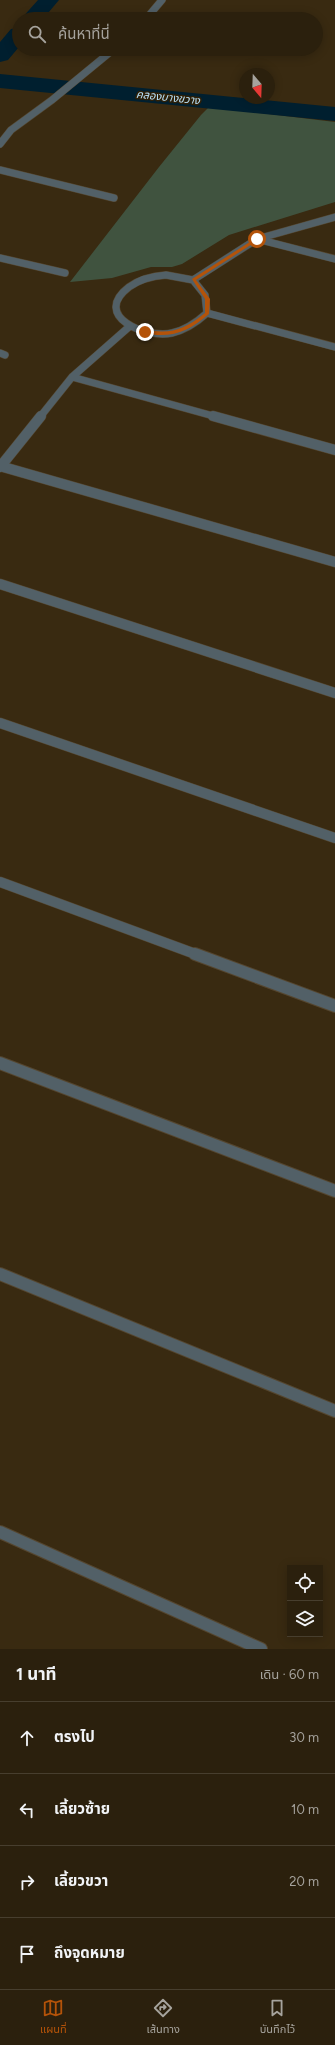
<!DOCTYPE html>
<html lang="th">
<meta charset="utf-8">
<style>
body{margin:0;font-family:Figtree,"Noto Sans Thai",sans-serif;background:#372d1b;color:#f1f3f6}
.controls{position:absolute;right:12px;bottom:12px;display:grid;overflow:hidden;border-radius:0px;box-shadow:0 2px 10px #0003}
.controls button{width:36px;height:36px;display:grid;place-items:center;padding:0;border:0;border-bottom:1px solid #473e2e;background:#2b200d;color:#f1f3f6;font:20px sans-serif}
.compass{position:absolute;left:239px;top:68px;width:36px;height:36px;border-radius:50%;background:#2b200d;box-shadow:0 2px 10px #0003;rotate:161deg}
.stop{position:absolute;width:12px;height:12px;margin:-9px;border:3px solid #b45309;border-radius:50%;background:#fff}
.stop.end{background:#b45309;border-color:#fff;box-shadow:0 1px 4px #0008}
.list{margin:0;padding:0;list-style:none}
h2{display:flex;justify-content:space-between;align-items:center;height:52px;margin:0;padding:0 16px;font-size:17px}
h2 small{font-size:13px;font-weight:400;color:#a6a39d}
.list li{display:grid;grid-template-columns:26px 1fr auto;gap:12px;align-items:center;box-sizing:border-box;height:72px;padding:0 16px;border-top:1px solid #473e2e}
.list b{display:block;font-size:15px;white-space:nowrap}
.list em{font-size:13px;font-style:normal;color:#a6a39d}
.icon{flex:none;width:22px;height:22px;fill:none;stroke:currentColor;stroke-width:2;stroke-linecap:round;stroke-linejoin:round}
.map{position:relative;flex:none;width:335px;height:1649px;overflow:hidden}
.search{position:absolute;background:#2b200d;box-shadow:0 2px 10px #0003;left:12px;right:12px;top:12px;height:44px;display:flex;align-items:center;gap:10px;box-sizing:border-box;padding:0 14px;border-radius:22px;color:#a6a39d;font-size:15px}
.sheet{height:340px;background:#2b200d}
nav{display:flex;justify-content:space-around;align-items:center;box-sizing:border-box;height:56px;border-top:1px solid #473e2e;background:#2b200d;font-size:11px;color:#a6a39d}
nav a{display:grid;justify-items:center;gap:2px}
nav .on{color:#b45309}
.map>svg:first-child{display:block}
.green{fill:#40533f}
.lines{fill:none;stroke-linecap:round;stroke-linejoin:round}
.canal{fill:#001f2f;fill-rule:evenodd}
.street-far2-casing{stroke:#55462f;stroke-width:8}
.street-far1-casing{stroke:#55462f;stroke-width:11}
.street-casing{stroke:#55462f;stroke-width:14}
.street-far2{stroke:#526067;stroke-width:7}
.street-far1{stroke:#526067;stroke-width:10}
.street{stroke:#526067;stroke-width:12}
.route{fill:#b45309}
.labels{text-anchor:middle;stroke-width:3;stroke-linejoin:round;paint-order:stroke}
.far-water-label{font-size:11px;font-style:italic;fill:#b8e1f9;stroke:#2f2007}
</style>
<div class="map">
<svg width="335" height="1649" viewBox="0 0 335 1649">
<rect width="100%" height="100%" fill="#392a11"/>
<path class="green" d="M 209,107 L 335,122 L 335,202 L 229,235 L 182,264 L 172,267 L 151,267 L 112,278 L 70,282 L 159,167 L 201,115 Z"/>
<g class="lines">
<path class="canal" d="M 38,0 L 59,0 L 43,19 L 21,19 Z
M 19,28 L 19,47 L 8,60 L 0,62 L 0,42 L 11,29 Z
M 0,74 L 335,107 L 335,121 L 0,88 Z"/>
<g class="street-far2-casing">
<path id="street-far2" d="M 146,19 L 162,0
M 0,144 L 11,130 L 52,100 L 114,49
M 0,170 L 114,198
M 257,239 L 335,259
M 0,258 L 65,273
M 166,275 L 193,280 L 205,295 L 207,313 C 197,322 186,330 172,333 C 146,339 91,316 129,287 C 140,279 152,276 166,275 Z
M 193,280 L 257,239 L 335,217
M 207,313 L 335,347
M 0,353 L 5,355
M 72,377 L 217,417
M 40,417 L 72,377 L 130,326"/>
</g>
<g class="street-far1-casing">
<path id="street-far1" d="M 213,416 L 335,450
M 0,466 L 335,562
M 0,467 L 41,416
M 0,584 L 335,693
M 0,723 L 335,838
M 0,882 L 198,955"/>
</g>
<g class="street-casing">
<path id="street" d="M 195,954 L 335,1006
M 0,1063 L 335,1191
M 0,1274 L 335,1411
M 0,1532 L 261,1649"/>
</g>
<use href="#street-far2" class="street-far2"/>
<use href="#street-far1" class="street-far1"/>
<use href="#street" class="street"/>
</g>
<path class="route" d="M 256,238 L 260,239 L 196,280 L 210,299 L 209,314 C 188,332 171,339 143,333 L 145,330 C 172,334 184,330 205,313 L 205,299 L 192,279 Z"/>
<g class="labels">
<g class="far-water-label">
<text transform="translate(168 97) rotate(6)" y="4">คลองบางขวาง</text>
</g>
</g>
</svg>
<div class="controls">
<button><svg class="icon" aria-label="locate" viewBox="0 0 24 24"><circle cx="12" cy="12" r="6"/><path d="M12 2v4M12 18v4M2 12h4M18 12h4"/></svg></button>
<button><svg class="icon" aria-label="layers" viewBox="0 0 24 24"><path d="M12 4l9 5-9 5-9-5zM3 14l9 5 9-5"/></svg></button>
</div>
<svg class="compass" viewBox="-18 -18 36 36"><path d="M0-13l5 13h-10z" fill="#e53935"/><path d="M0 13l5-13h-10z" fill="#a6a39d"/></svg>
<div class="stop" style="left:257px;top:239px"></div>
<div class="stop end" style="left:145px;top:332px"></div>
<div class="search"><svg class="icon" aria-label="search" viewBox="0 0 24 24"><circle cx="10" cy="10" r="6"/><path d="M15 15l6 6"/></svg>ค้นหาที่นี่</div>
</div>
<section class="sheet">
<h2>1 นาที<small>เดิน · 60 m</small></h2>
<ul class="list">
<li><svg class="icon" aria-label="ahead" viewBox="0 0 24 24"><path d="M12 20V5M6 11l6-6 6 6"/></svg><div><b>ตรงไป</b></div><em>30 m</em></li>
<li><svg class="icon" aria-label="left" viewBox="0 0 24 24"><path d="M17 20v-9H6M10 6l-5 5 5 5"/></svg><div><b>เลี้ยวซ้าย</b></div><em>10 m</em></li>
<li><svg class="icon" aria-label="right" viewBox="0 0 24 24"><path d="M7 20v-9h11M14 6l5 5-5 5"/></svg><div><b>เลี้ยวขวา</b></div><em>20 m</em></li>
<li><svg class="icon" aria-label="arrive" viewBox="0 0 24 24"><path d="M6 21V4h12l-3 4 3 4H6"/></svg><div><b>ถึงจุดหมาย</b></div></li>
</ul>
</section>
<nav>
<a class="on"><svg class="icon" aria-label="map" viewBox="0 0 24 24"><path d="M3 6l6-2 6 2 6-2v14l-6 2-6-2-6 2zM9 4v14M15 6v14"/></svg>แผนที่</a>
<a><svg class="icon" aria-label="directions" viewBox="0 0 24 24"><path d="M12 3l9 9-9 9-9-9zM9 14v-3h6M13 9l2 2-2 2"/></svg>เส้นทาง</a>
<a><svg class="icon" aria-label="saved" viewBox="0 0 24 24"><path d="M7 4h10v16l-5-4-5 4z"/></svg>บันทึกไว้</a>
</nav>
